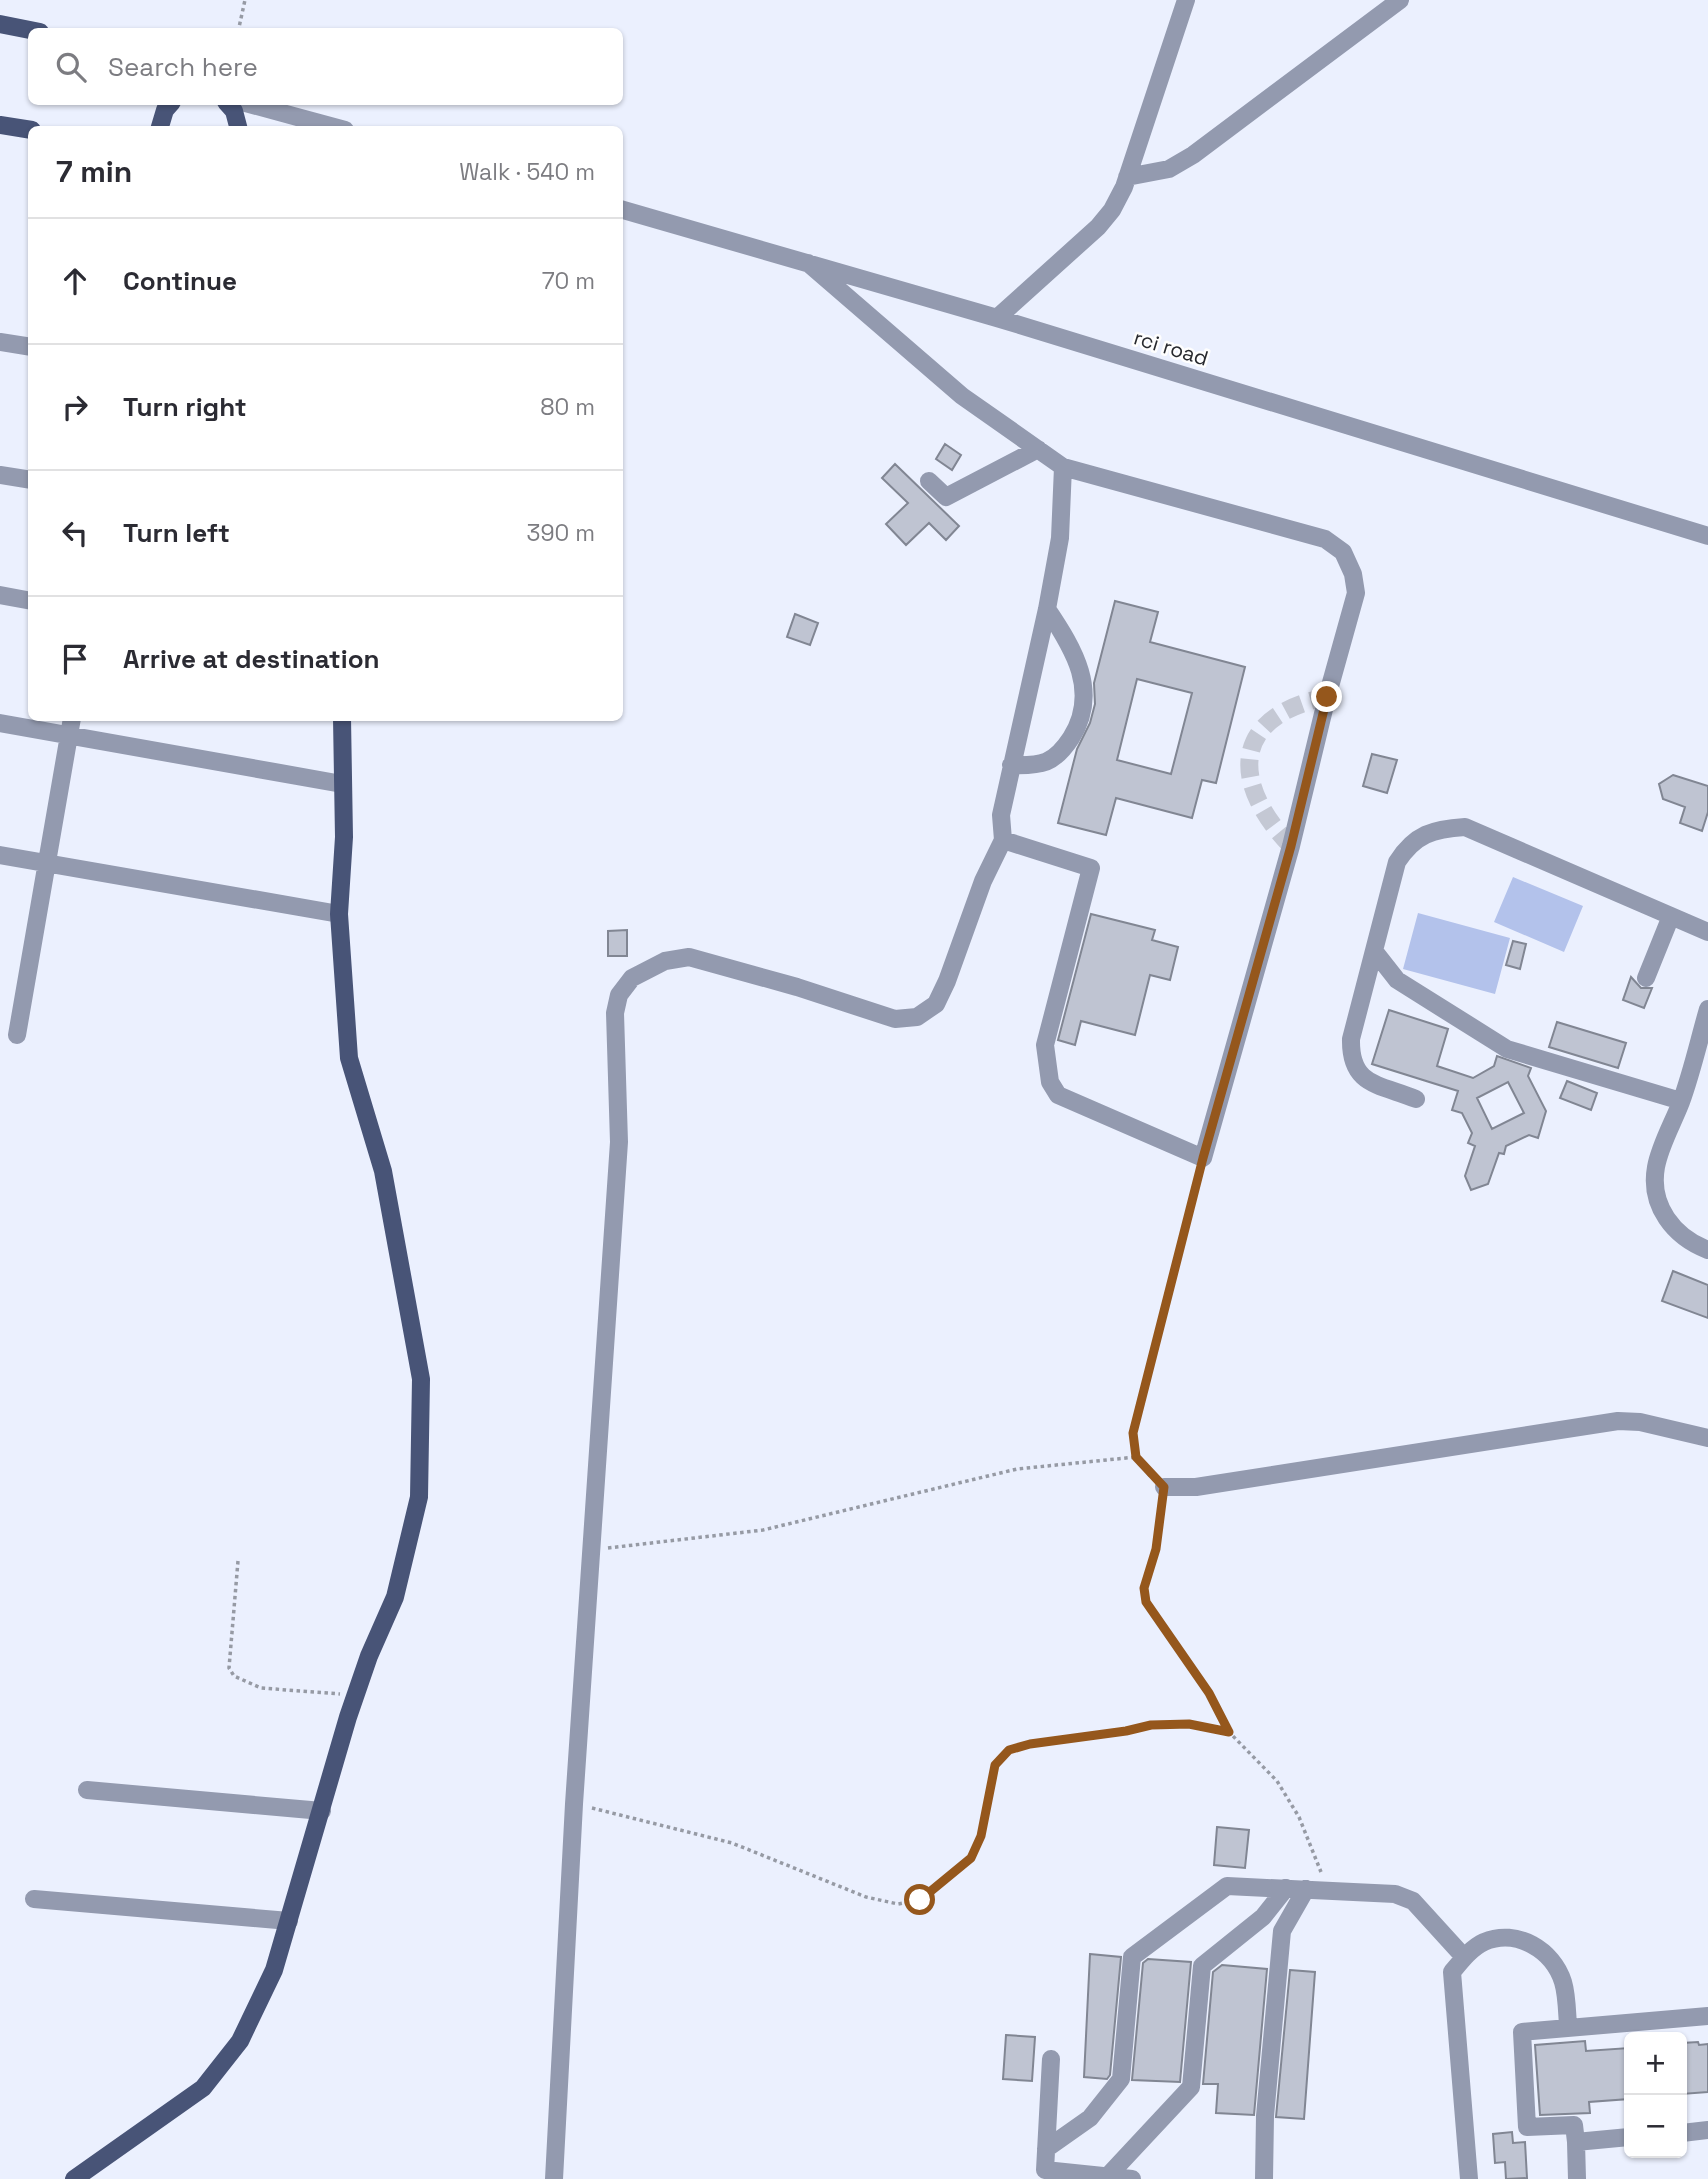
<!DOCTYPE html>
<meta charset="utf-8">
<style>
body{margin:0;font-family:"Space Grotesk",sans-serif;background:#f7f7f7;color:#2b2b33}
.controls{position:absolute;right:21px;bottom:21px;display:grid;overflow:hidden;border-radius:10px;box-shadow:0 2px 5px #0004}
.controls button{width:63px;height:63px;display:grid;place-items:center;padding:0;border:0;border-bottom:2px solid #e1e1e2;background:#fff;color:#2b2b33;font:35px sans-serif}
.stop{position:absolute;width:21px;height:21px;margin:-16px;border:5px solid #95571c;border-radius:50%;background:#fff}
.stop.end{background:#95571c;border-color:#fff;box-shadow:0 2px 7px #0008}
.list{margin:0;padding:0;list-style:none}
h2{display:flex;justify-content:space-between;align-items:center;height:91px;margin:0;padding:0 28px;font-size:30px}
h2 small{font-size:23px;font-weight:400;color:#7c7c81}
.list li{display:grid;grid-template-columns:46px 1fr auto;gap:21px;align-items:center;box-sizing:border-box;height:126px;padding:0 28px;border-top:2px solid #e1e1e2}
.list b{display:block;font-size:26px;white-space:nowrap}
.list em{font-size:23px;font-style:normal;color:#7c7c81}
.icon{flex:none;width:38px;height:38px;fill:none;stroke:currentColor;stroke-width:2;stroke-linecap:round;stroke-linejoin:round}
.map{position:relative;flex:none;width:1708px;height:2179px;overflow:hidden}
.search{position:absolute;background:#fff;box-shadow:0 2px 5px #0004;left:28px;top:28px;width:595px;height:77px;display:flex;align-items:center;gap:18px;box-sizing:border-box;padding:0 24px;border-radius:10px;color:#7c7c81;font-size:26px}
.panel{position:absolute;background:#fff;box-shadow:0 2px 5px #0004;left:28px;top:126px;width:595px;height:595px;border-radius:10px}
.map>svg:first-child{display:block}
.green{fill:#b3c2eb}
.building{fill:#bfc4d2;stroke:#818693;stroke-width:2;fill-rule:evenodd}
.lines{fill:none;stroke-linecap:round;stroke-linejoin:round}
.minor-tunnel{stroke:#c4c8d4;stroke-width:18;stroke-dasharray:18 9;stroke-linecap:butt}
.path{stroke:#969aa4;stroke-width:3.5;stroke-dasharray:3.5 3.5;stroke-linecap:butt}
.minor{stroke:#939aaf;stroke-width:18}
.major{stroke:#485477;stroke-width:18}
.route{stroke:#95571c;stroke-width:9}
.labels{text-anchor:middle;stroke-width:5;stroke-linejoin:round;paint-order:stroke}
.street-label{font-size:21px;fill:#27292e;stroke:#fefefe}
</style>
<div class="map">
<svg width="1708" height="2179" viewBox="0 0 1708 2179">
<rect width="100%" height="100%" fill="#ebf0fe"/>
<path class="green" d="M 1513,877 L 1583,906 L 1564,952 L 1494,922 Z
M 1418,913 L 1510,938 L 1495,994 L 1403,969 Z"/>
<path class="building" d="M 945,444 L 961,455 L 952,470 L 936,459 Z
M 895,464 L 959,526 L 946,540 L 929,523 L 906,545 L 886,524 L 908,503 L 882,478 Z
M 1115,601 L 1158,612 L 1150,642 L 1245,667 L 1216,783 L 1202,780 L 1192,818 L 1116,798 L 1106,835 L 1058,823 L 1077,749 L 1090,723 L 1095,704 L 1094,683 ZM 1137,679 L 1192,693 L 1171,774 L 1117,760 Z
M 795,614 L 818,623 L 810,645 L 787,637 Z
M 1372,754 L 1397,760 L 1387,793 L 1363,786 Z
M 1673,775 L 1708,786 L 1708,812 L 1702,831 L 1680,823 L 1685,807 L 1663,799 L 1659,784 Z
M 1091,914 L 1155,930 L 1152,940 L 1178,947 L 1170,980 L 1150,975 L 1135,1035 L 1081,1021 L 1075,1045 L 1058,1040 Z
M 627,930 L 627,956 L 608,956 L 608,931 Z
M 1513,941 L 1526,944 L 1520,969 L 1506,965 Z
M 1631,977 L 1641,988 L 1652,988 L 1644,1008 L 1623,1000 Z
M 1389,1010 L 1448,1029 L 1437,1066 L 1473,1078 L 1494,1066 L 1497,1056 L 1531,1068 L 1528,1076 L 1546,1111 L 1538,1138 L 1529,1135 L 1506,1146 L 1504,1154 L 1499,1153 L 1488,1184 L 1471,1190 L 1465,1176 L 1475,1146 L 1468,1143 L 1472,1133 L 1462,1113 L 1452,1110 L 1458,1091 L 1372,1064 ZM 1508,1082 L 1524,1113 L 1492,1129 L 1477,1098 Z
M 1557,1022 L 1626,1043 L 1618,1068 L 1549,1047 Z
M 1567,1081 L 1597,1093 L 1591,1110 L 1560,1098 Z
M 1673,1271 L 1708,1285 L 1708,1318 L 1662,1301 Z
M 1217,1827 L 1249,1830 L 1245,1868 L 1214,1865 Z
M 1090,1954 L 1121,1957 L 1110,2075 L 1107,2079 L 1084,2077 Z
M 1148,1959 L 1191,1962 L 1180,2082 L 1132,2080 L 1143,1963 Z
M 1222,1965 L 1267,1969 L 1254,2115 L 1216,2113 L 1218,2084 L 1203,2084 L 1213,1972 Z
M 1290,1970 L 1315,1972 L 1304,2119 L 1276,2117 Z
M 1006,2035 L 1035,2037 L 1032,2081 L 1003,2079 Z
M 1585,2041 L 1586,2051 L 1629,2048 L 1629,2099 L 1589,2102 L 1590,2113 L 1540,2115 L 1535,2045 Z
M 1698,2042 L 1699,2045 L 1708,2044 L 1708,2092 L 1682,2094 L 1682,2043 Z
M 1512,2132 L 1513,2143 L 1525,2142 L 1527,2178 L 1506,2179 L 1505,2162 L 1495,2163 L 1493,2134 Z"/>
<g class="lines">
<path class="minor-tunnel" d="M 1291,846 C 1230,783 1231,716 1327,697"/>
<path class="path" d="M 238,32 L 245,0
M 1150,1476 L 1136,1457 L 1133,1433 L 1198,1175
M 1162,1505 L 1156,1549 L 1144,1588 L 1146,1602 L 1209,1693 L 1229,1732
M 608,1548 L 763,1530 L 1017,1469 L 1136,1457
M 238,1561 L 229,1668 L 234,1676 L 261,1688 L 340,1694
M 592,1808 L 732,1843 L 866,1897 L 898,1904 L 920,1900 L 971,1858 L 981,1836 L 995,1765 L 1009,1750 L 1030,1744 L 1102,1735 L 1151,1725 L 1189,1724 L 1229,1732 L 1277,1781 L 1299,1817 L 1321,1872"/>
<path class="minor" d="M 242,102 L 345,130
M 1127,177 L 1169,169 L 1193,155 L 1400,0
M 620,209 L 997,318 L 1708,536
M 997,318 L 1098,227 L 1112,210 L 1124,187 L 1186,0
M 0,342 L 32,347
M 0,475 L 32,480
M 929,481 L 946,497 L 1038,449
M 0,595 L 32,601
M 0,723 L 342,784
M 1011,765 C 1042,766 1054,764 1071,738 C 1100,692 1074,649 1047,609
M 1003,840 L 1091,868 L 1045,1045 L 1050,1082 L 1058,1095 L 1203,1158 L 1291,846 L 1327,697 L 1356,593 L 1353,574 L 1343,552 L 1325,539 L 1063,467
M 0,855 L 339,914
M 1375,952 L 1397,980 L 1507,1049 L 1681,1101
M 1646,978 L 1671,916
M 1708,1009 C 1699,1040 1692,1072 1681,1102 C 1673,1123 1660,1145 1656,1167 C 1649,1206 1674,1237 1708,1250
M 17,1035 L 72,718
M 1416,1099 C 1379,1084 1350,1086 1351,1039 L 1397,862 C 1415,834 1433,829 1465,827 L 1708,932
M 1164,1487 L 1196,1487 L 1618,1421 L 1640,1422 L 1708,1438
M 87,1790 L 322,1811
M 34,1899 L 289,1921
M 1051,2059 L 1045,2170 L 1132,2179
M 1682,2133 L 1708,2130
M 1576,2142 L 1574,2125 L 1527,2127 L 1522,2032 L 1708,2016
M 1046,2149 L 1090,2118 L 1121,2079 L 1132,1957 L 1227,1886 L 1395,1894 L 1413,1901 L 1464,1957
M 1108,2176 L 1191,2087 L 1202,1966 L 1263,1917 L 1286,1888
M 554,2179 L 574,1804 L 619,1142 L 615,1013 L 619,995 L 632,978 L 665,961 L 689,957 L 797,987 L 895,1019 L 917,1017 L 936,1004 L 947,981 L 983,881 L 1003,840 L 1001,815 L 1047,609 L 1060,538 L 1063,467 L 962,396 L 808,263
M 1264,2179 L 1265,2116 L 1282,1931 L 1306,1889
M 1469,2179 L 1452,1972 C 1461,1961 1471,1948 1484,1942 C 1517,1928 1553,1950 1563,1982 C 1567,1995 1567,2012 1568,2026
M 1577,2179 L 1576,2142 L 1629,2137"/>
<path class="major" d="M 0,24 L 40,32
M 226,102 L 234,111 L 239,130
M 0,125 L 32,130
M 159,130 L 165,110 L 172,102
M 74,2179 L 203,2088 L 240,2041 L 274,1970 L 348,1717 L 369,1656 L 395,1597 L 419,1497 L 421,1379 L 383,1171 L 349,1058 L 339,914 L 344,837 L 342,718"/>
</g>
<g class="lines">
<path class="route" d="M 920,1900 L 971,1858 L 981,1836 L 995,1765 L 1009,1750 L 1030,1744 L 1126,1731 L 1151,1725 L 1189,1724 L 1229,1732 L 1209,1693 L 1146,1602 L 1144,1588 L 1156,1549 L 1164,1487 L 1136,1457 L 1133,1433 L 1203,1158 L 1291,846 L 1327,697"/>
</g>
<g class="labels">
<g class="street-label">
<text transform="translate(1171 348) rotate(17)" y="7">rci road</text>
</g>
</g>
</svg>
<div class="controls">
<button>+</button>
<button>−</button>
</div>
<div class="stop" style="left:920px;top:1900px"></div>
<div class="stop end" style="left:1327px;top:697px"></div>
<div class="search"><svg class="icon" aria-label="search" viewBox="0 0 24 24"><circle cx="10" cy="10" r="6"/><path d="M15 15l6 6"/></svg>Search here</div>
<section class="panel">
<h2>7 min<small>Walk · 540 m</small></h2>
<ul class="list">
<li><svg class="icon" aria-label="ahead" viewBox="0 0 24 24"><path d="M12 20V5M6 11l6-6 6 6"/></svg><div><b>Continue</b></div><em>70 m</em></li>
<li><svg class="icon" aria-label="right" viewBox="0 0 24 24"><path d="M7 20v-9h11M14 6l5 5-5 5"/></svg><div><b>Turn right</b></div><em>80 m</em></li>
<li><svg class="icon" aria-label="left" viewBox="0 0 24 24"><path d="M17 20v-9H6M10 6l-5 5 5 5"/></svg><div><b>Turn left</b></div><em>390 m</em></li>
<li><svg class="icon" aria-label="arrive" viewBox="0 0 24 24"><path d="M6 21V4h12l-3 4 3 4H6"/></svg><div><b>Arrive at destination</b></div></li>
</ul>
</section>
</div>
